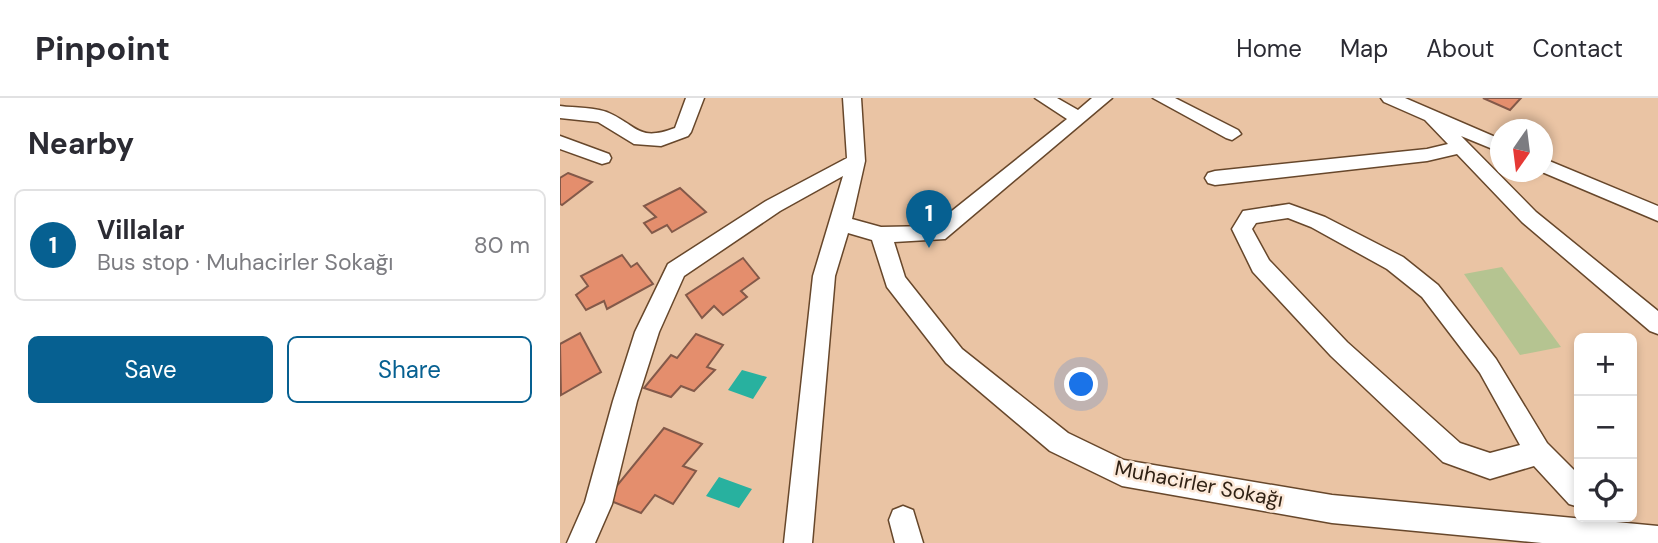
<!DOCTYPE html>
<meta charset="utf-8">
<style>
body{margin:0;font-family:"DM Sans",sans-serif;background:#f2f2f3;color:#2b2b33}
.controls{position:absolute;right:21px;bottom:21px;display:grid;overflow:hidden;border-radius:10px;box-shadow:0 4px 10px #0003}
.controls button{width:63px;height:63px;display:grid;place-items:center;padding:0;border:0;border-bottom:2px solid #e1e1e2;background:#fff;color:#2b2b33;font:35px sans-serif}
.compass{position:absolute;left:930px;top:21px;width:63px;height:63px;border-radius:50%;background:#fff;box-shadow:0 4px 10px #0003;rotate:194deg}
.you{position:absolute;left:522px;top:287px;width:24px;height:24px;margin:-18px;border:5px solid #fff;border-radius:50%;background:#1a73e8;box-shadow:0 0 0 10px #1a73e833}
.badge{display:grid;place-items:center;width:46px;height:46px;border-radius:50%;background:#066091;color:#fff;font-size:23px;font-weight:700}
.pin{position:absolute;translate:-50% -58px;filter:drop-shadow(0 2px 4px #0008)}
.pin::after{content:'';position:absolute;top:37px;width:24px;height:21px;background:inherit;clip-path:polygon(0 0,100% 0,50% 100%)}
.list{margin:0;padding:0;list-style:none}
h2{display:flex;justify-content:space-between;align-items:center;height:91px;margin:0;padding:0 28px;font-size:30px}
h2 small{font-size:23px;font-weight:400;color:#7c7c81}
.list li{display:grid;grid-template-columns:46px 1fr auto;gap:21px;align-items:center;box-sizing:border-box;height:112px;margin:0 14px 14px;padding:0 14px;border:2px solid #e1e1e2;border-radius:10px}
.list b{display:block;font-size:26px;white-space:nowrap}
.list p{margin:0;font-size:23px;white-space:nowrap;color:#7c7c81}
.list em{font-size:23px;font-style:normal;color:#7c7c81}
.actions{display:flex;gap:14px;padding:21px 28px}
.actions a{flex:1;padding:16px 0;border:2px solid #066091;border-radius:10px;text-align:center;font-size:24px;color:#066091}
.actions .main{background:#066091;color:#fff}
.icon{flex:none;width:38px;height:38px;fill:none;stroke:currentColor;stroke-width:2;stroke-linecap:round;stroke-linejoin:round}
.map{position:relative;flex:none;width:1098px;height:445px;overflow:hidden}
header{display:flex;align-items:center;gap:42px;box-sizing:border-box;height:98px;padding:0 35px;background:#fff;border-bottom:2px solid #e1e1e2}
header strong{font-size:33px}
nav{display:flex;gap:38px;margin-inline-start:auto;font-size:24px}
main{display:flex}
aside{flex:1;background:#fff}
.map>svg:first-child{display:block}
.green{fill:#b5c491}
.water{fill:#28b19f}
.building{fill:#e48e6d;stroke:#835949;stroke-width:2}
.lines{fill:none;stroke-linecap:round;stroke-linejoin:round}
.minor-casing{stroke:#67472b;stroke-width:3}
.minor{fill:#fff;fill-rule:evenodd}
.labels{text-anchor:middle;stroke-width:5;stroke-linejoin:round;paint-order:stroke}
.street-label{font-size:21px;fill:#302215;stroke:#fce9d9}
</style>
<header>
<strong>Pinpoint</strong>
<nav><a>Home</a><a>Map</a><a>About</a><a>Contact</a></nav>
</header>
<main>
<aside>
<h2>Nearby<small></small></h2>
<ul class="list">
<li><span class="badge">1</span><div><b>Villalar</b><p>Bus stop · Muhacirler Sokağı</p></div><em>80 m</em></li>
</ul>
<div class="actions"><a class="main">Save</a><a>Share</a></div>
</aside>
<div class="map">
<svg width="1098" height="445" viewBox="0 0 1098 445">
<rect width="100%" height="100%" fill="#eac4a4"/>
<path class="green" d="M 942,169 L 1001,249 L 960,257 L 904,176 Z"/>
<path class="water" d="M 182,272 L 207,279 L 193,301 L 168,292 Z
M 159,379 L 192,391 L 179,410 L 146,398 Z"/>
<path class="building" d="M 923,0 L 961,0 L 950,12 Z
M 8,75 L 32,84 L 2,107 L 0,106 L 0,80 Z
M 120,90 L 146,114 L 112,134 L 107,127 L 92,135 L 84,125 L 96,119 L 84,108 Z
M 62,157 L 71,169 L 77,165 L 93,186 L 47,211 L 44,203 L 26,212 L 16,197 L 28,188 L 21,178 Z
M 183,160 L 199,180 L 181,193 L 187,199 L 163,217 L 154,208 L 142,220 L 126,197 Z
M 20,235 L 41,274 L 1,297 L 0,246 Z
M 136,236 L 163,247 L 147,269 L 155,272 L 134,293 L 121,288 L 111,299 L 84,290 L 111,257 L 117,260 Z
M 104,330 L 142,346 L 123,368 L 136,373 L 113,406 L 95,397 L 81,415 L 46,401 Z"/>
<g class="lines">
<g class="minor-casing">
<path id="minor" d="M 126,0 L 144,0 L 131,34 L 128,38 L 101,48 L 74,46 L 38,24 L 0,20 L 0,8 C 15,10 36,9 49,15 C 78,28 78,44 115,30 Z
M 283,0 L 301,0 L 305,63 L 292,121 L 321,129 L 373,128 L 507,21 L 475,0 L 497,0 L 518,12 L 532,0 L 552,0 L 385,141 L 334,144 L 345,179 L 402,251 L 508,335 L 564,362 L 772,397 L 1098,428 L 1098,445 L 982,445 L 772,425 L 562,388 L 490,353 L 386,265 L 327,189 L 312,142 L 288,135 L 275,178 L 252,445 L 224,445 L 253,178 L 283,78 L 220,113 L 124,178 L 99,234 L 77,303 L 52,406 L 35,445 L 7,445 L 25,404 L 53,303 L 75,234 L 108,166 L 206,103 L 287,60 Z
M 593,0 L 615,0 L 678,32 L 681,36 L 672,42 L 666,40 Z
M 821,0 L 845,0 L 940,41 L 940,54 L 901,38 L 976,114 L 1098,213 L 1098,236 L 1090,233 L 962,124 L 897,56 L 867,63 L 655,87 L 648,85 L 645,80 L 648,75 L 655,73 L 867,51 L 888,46 L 865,22 L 824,4 Z
M 0,38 L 49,56 L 51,60 L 49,64 L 42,66 L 0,51 Z
M 982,60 L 1098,108 L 1098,123 L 982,74 Z
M 729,106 L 765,119 L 843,159 L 878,187 L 936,261 L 987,345 L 1019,377 L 1019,409 L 1009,406 L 974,368 L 930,381 L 883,364 L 771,258 L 693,174 L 672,131 L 683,113 ZM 728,120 L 751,129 L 827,171 L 862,199 L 920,275 L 960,347 L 930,355 L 900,345 L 787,244 L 709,162 L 692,131 L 696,125 Z
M 343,408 L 353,412 L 363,445 L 335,445 L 329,422 L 333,412 Z"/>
</g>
<use href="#minor" class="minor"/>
</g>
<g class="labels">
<g class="street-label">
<text transform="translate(639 386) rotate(11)" y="7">Muhacirler Sokağı</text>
</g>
</g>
</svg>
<div class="controls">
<button>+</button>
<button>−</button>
<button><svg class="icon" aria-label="locate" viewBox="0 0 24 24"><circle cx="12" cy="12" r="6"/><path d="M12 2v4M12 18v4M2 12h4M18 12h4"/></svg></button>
</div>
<svg class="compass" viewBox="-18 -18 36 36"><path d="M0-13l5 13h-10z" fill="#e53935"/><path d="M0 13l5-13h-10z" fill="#7c7c81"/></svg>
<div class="you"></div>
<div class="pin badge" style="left:369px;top:150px">1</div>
</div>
</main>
